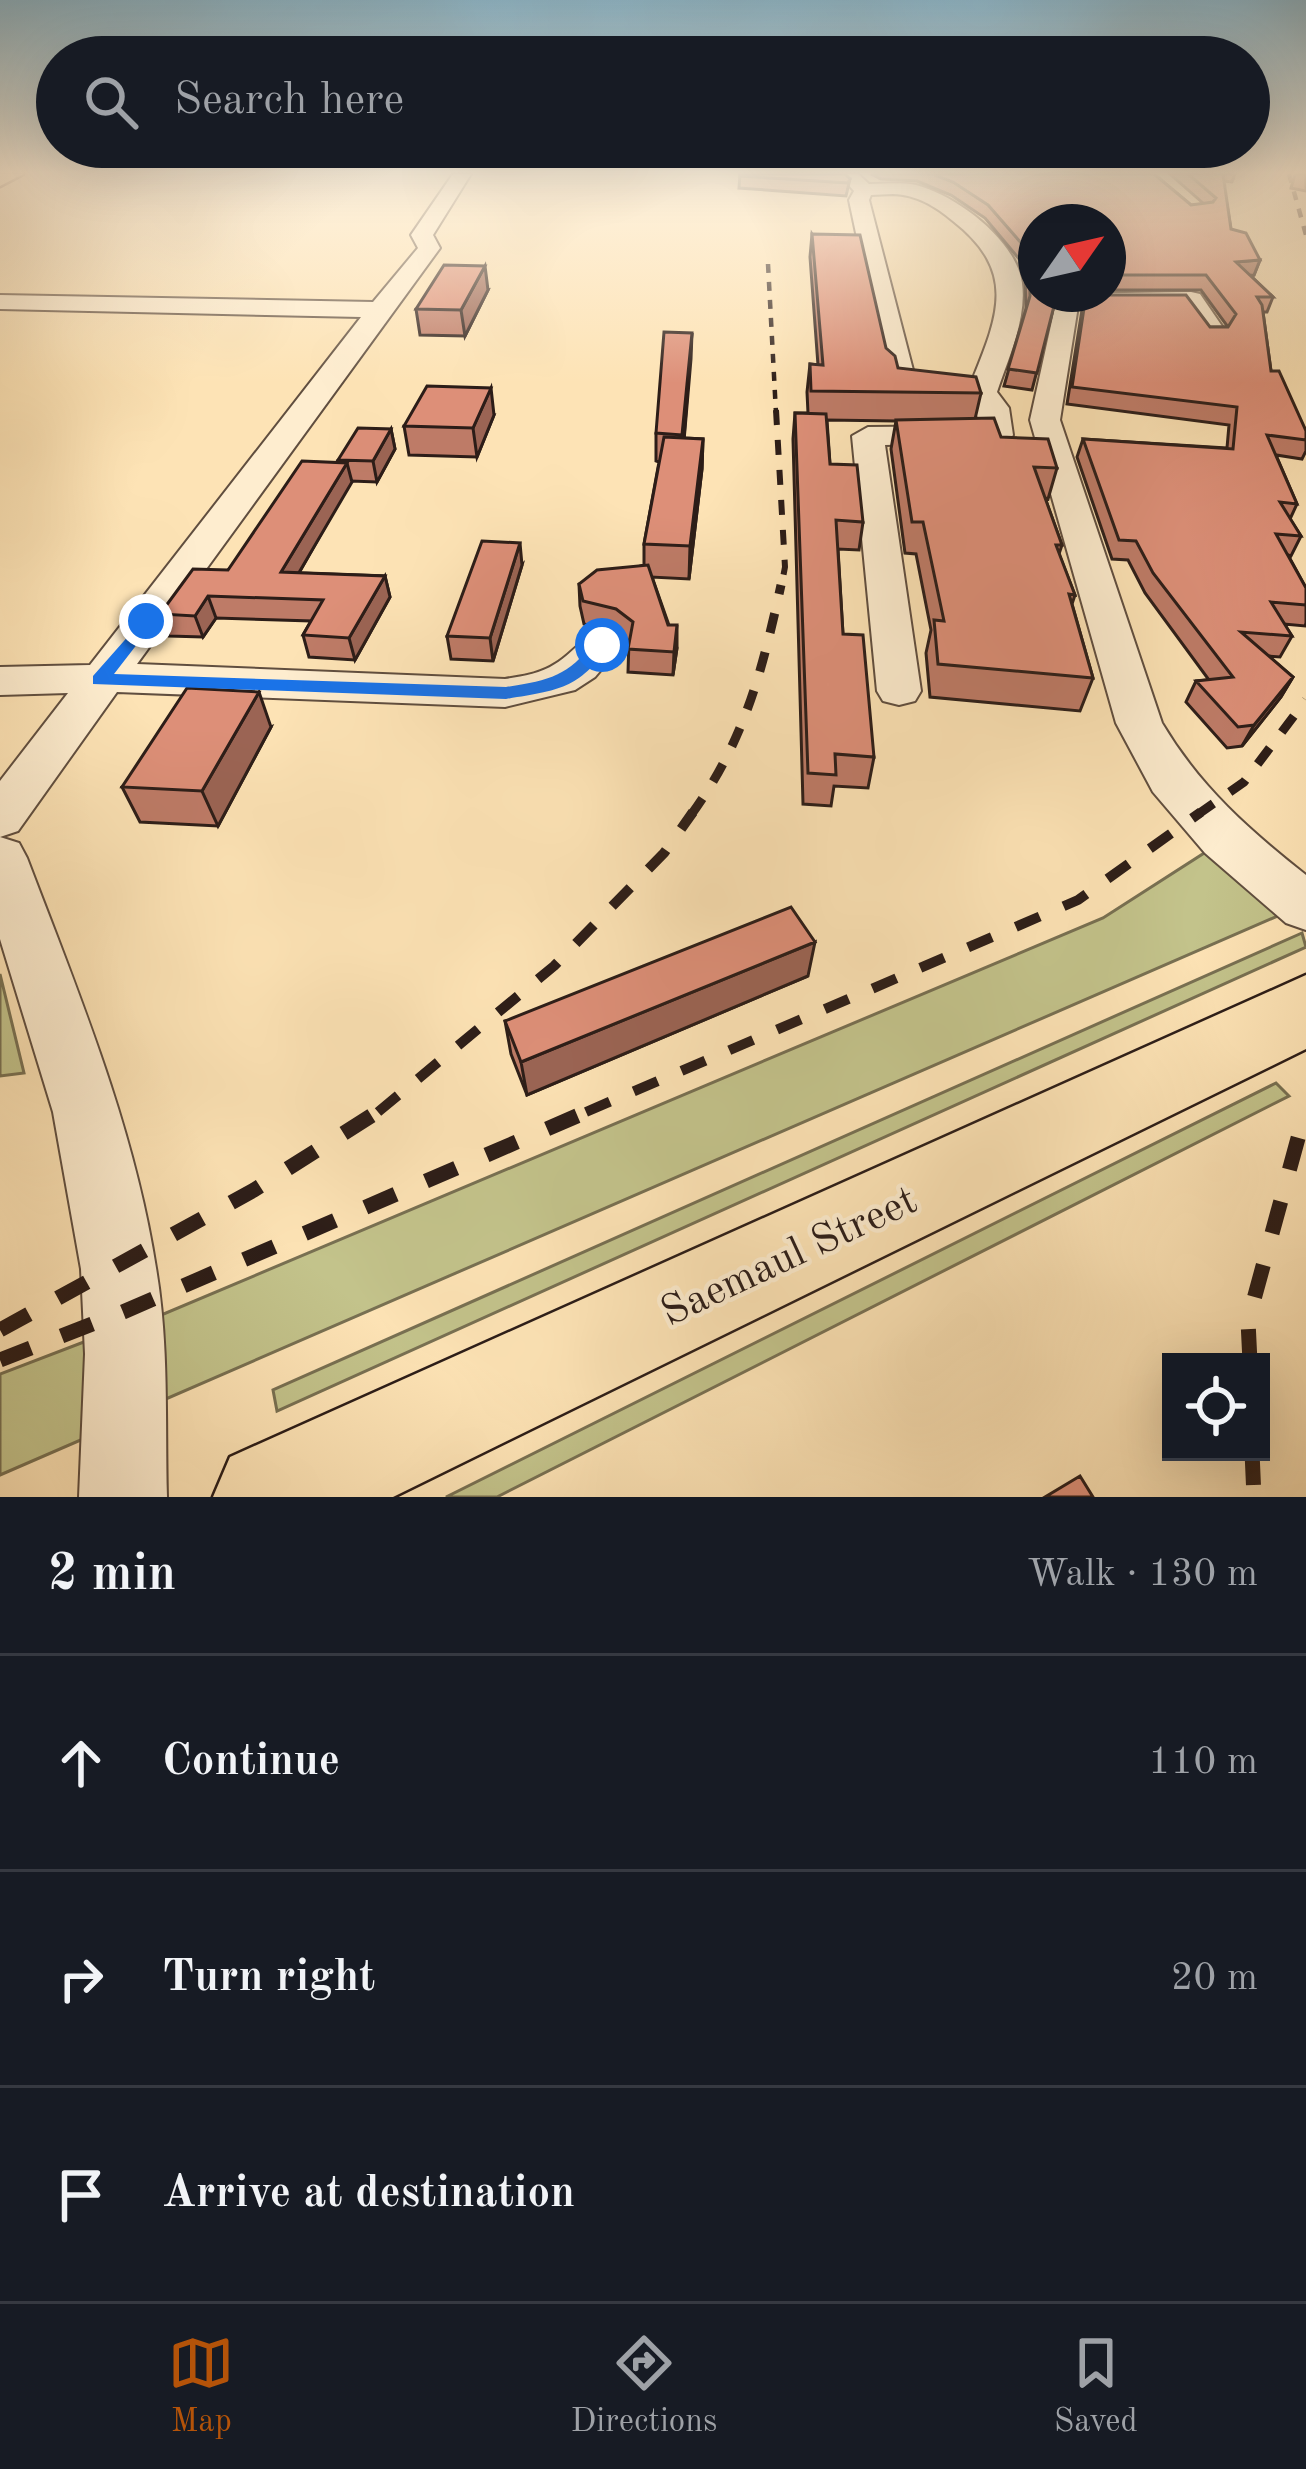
<!DOCTYPE html>
<meta charset="utf-8">
<style>
body{margin:0;font-family:"Old Standard TT",serif;background:#242831;color:#f1f3f6}
.controls{position:absolute;right:36px;bottom:36px;display:grid;overflow:hidden;border-radius:0px;box-shadow:0 12px 48px #0002}
.controls button{width:108px;height:108px;display:grid;place-items:center;padding:0;border:0;border-bottom:3px solid #363941;background:#171b24;color:#f1f3f6;font:60px sans-serif}
.compass{position:absolute;left:1018px;top:204px;width:108px;height:108px;border-radius:50%;background:#171b24;box-shadow:0 12px 48px #0002;rotate:56deg}
.stop{position:absolute;width:36px;height:36px;margin:-27px;border:9px solid #1a73e8;border-radius:50%;background:#fff}
.stop.end{background:#1a73e8;border-color:#fff;box-shadow:0 3px 12px #0008}
.list{margin:0;padding:0;list-style:none}
h2{display:flex;justify-content:space-between;align-items:center;height:156px;margin:0;padding:0 48px;font-size:51px}
h2 small{font-size:39px;font-weight:400;color:#9ea1a6}
.list li{display:grid;grid-template-columns:78px 1fr auto;gap:36px;align-items:center;box-sizing:border-box;height:216px;padding:0 48px;border-top:3px solid #363941}
.list b{display:block;font-size:45px;white-space:nowrap}
.list em{font-size:39px;font-style:normal;color:#9ea1a6}
.icon{flex:none;width:66px;height:66px;fill:none;stroke:currentColor;stroke-width:2;stroke-linecap:round;stroke-linejoin:round}
.map{position:relative;flex:none;width:1306px;height:1497px;overflow:hidden}
.search{position:absolute;background:#171b24;box-shadow:0 12px 48px #0002;left:36px;right:36px;top:36px;height:132px;display:flex;align-items:center;gap:30px;box-sizing:border-box;padding:0 42px;border-radius:66px;color:#9ea1a6;font-size:45px}
.sheet{height:804px;background:#171b24}
nav{display:flex;justify-content:space-around;align-items:center;box-sizing:border-box;height:168px;border-top:3px solid #363941;background:#171b24;font-size:33px;color:#9ea1a6}
nav a{display:grid;justify-items:center;gap:6px}
nav .on{color:#b45309}
.map>svg:first-child{display:block}
.green{fill:#c3c38b;stroke:#787052;stroke-width:3}
.lines{fill:none;stroke-linecap:round;stroke-linejoin:round}
.minor-casing{stroke:#604e3f;stroke-width:4}
.major-casing{stroke:#2c1d18;stroke-width:5}
.minor{fill:#feedcf;fill-rule:evenodd}
.major{fill:#fde3b5;fill-rule:evenodd}
.rail-far4{stroke:#2c1d18;stroke-width:4.5;stroke-dasharray:9 9;stroke-linecap:butt}
.rail-far3{stroke:#2c1d18;stroke-width:6;stroke-dasharray:15 15;stroke-linecap:butt}
.rail-far2{stroke:#2c1d18;stroke-width:9;stroke-dasharray:20 20;stroke-linecap:butt}
.rail-far1{stroke:#2c1d18;stroke-width:10;stroke-dasharray:26 26;stroke-linecap:butt}
.rail{stroke:#2c1d18;stroke-width:15;stroke-dasharray:33 33;stroke-linecap:butt}
.wall{fill:#be7b67;stroke:#2c1d18;stroke-width:3}
.shaded-wall{fill:#9b6454;stroke:#2c1d18;stroke-width:3}
.building{fill:#dd8f78;stroke:#2c1d18;stroke-width:3}
.route{fill:#1a73e8}
.labels{text-anchor:middle;stroke-width:9;stroke-linejoin:round;paint-order:stroke}
.near-street-label{font-size:42px;fill:#2c1d18;stroke:#feedcf}
</style>
<div class="map">
<svg width="1306" height="1497" viewBox="0 0 1306 1497">
<rect width="100%" height="100%" fill="#fde3b5"/>
<filter id="stains"><feTurbulence type="fractalNoise" baseFrequency=".00167" numOctaves="4"/><feColorMatrix values="0 0 0 0 .2 0 0 0 0 .09 0 0 0 0 .02 0 0 0 .5 -.17"/></filter>
<radialGradient id="worn" r=".72"><stop offset=".6" stop-color="#630" stop-opacity="0"/><stop offset="1" stop-color="#630" stop-opacity=".3"/></radialGradient>
<path class="green" d="M 1209,850 L 1280,915 L 159,1402 L 154,1318 L 1103,918 Z
M 1302,933 L 1306,947 L 277,1411 L 273,1390 Z
M 0,974 L 24,1073 L 0,1076 Z
M 1276,1083 L 1289,1096 L 497,1497 L 446,1497 Z
M 89,1340 L 90,1436 L 0,1475 L 0,1374 Z"/>
<g class="lines">
<g class="minor-casing">
<path id="minor" d="M 453,174 L 471,174 L 433,235 L 440,248 L 137,664 L 505,679 C 522,676 540,674 555,664 C 579,650 584,628 616,636 L 622,645 L 595,677 L 575,690 L 505,707 L 117,692 L 18,831 L 0,837 L 0,781 L 68,693 L 0,695 L 0,667 L 90,665 L 361,317 L 0,309 L 0,295 L 373,302 L 418,248 L 411,235 Z
M 839,174 L 858,174 L 869,184 C 884,184 900,182 916,185 C 956,195 1016,240 1022,283 C 1027,319 1008,359 997,392 L 1009,408 L 1013,435 L 1008,442 L 885,445 L 921,691 L 915,701 L 899,705 L 883,701 L 877,691 L 852,436 L 868,427 L 980,426 L 973,401 L 917,395 L 886,375 L 849,200 L 854,191 ZM 893,194 C 917,195 935,206 953,221 C 1018,272 998,316 971,383 L 933,381 L 913,370 L 869,200 L 871,195 Z
M 1191,292 L 1200,294 L 1226,332 L 1222,338 L 1204,338 L 1183,306 L 1078,306 L 1060,420 L 1162,723 C 1200,787 1249,830 1306,875 L 1306,930 L 1286,923 L 1205,853 L 1153,792 L 1116,723 L 1030,420 L 1058,294 Z
M 0,837 L 19,843 L 27,858 C 78,992 134,1126 156,1268 C 169,1344 165,1421 167,1497 L 79,1497 L 85,1354 L 81,1269 L 53,1112 L 0,939 Z"/>
</g>
<g class="major-casing">
<path id="major" d="M 0,174 L 23,174 L 0,186 Z
M 1306,975 L 1306,1049 L 393,1497 L 213,1497 L 230,1457 Z"/>
</g>
<use href="#minor" class="minor"/>
<use href="#major" class="major"/>
<path class="rail-far4" d="M 1289,174 L 1306,235
M 768,264 L 776,413"/>
<path class="rail-far3" d="M 776,410 L 785,567 L 781,588"/>
<path class="rail-far2" d="M 691,815 C 744,742 762,672 781,585
M 1197,815 L 1244,782 L 1306,700"/>
<path class="rail-far1" d="M 378,1112 L 554,966 L 664,853 L 693,812
M 586,1112 L 1078,900 L 1201,812"/>
<path class="rail" d="M 0,1330 L 254,1190 L 382,1109
M 0,1360 L 123,1312 L 593,1109
M 1250,1362 L 1248,1321 L 1306,1109
M 1252,1452 L 1254,1497"/>
</g>
<path class="wall" d="M 740,174 L 850,179 L 846,196 L 739,188 Z
M 871,174 L 1154,174 L 1191,205 L 1204,204 L 1170,174 L 1235,174 L 1232,182 L 1223,181 L 1231,229 L 1260,260 L 1254,275 L 1250,275 L 1273,297 L 1267,312 L 1263,312 L 1271,371 L 1306,431 L 1306,451 L 1302,459 L 1276,455 L 1297,504 L 1290,519 L 1301,536 L 1291,556 L 1288,555 L 1306,588 L 1306,623 L 1305,626 L 1284,624 L 1292,636 L 1280,657 L 1268,656 L 1293,677 L 1281,697 L 1242,746 L 1227,748 L 1186,702 L 1196,681 L 1209,680 L 1145,593 L 1128,560 L 1112,559 L 1077,457 L 1083,439 L 1227,448 L 1229,425 L 1067,404 L 1082,310 L 1086,295 L 1210,327 L 1228,327 L 1201,290 L 1108,290 L 1108,222 L 1036,222 L 1057,294 L 1032,390 L 1004,386 L 1026,309 L 1025,266 L 985,218 L 951,195 L 917,181 L 881,179 Z
M 1295,174 L 1306,174 L 1306,191 L 1291,188 Z
M 812,234 L 898,368 L 981,393 L 975,419 L 1001,437 L 1057,468 L 1048,499 L 1045,498 L 1062,545 L 1059,554 L 1075,595 L 1072,604 L 1093,678 L 1080,711 L 930,697 L 926,653 L 931,630 L 916,554 L 905,553 L 891,449 L 896,421 L 827,420 L 830,464 L 863,522 L 859,550 L 838,549 L 843,634 L 874,757 L 868,788 L 834,786 L 831,806 L 803,804 L 793,439 L 795,413 L 808,413 L 807,392 L 810,364 L 818,365 L 810,257 Z
M 488,290 L 465,336 L 420,335 L 416,309 Z
M 692,333 L 684,438 L 703,439 L 702,469 L 689,579 L 652,577 L 677,648 L 673,675 L 628,672 L 629,641 L 617,632 L 584,624 L 580,606 L 579,584 L 644,565 L 644,544 L 659,462 L 656,461 L 656,433 Z
M 494,415 L 477,457 L 409,455 L 404,426 Z
M 391,429 L 395,449 L 377,482 L 351,481 L 299,573 L 385,576 L 390,597 L 355,660 L 309,657 L 303,635 L 311,621 L 216,618 L 203,637 L 169,636 L 160,614 L 228,570 L 338,462 L 338,460 Z
M 522,565 L 493,661 L 451,659 L 447,636 Z
M 271,727 L 218,826 L 140,822 L 122,787 Z
M 808,976 L 527,1095 L 511,1054 L 505,1021 Z"/>
<path class="shaded-wall" d="M 1260,260 L 1254,275 L 1230,277 L 1236,262 Z
M 485,266 L 488,290 L 465,336 L 461,310 Z
M 692,333 L 691,359 L 682,464 L 682,435 Z
M 491,388 L 494,415 L 477,457 L 473,428 Z
M 391,429 L 395,449 L 377,482 L 373,461 Z
M 703,439 L 702,469 L 689,579 L 690,546 Z
M 347,463 L 352,482 L 287,593 L 281,572 Z
M 520,543 L 522,565 L 493,661 L 490,638 Z
M 385,576 L 390,597 L 355,660 L 349,638 Z
M 208,596 L 216,618 L 203,637 L 195,616 Z
M 677,625 L 677,648 L 673,675 L 674,652 Z
M 1293,677 L 1281,697 L 1242,746 L 1254,725 Z
M 259,692 L 271,727 L 218,826 L 202,791 Z
M 815,942 L 808,976 L 527,1095 L 521,1062 Z"/>
<path class="building" d="M 740,174 L 845,174 L 850,179 L 848,183 L 740,176 Z
M 932,174 L 1154,174 L 1191,205 L 1213,202 L 1216,198 L 1188,174 L 1223,174 L 1231,229 L 1246,233 L 1260,260 L 1236,262 L 1273,297 L 1257,297 L 1262,305 L 1271,371 L 1279,371 L 1306,431 L 1306,440 L 1267,435 L 1297,504 L 1280,502 L 1301,536 L 1276,534 L 1306,588 L 1306,605 L 1271,602 L 1292,636 L 1241,632 L 1293,677 L 1254,725 L 1238,727 L 1196,681 L 1233,677 L 1153,573 L 1136,541 L 1119,540 L 1083,439 L 1233,449 L 1237,407 L 1072,387 L 1086,295 L 1186,295 L 1210,327 L 1228,327 L 1236,314 L 1206,275 L 1108,275 L 1108,222 L 1036,222 L 1036,294 L 1057,294 L 1037,373 L 1008,369 L 1030,296 L 1029,252 L 988,205 L 953,182 Z
M 812,234 L 860,235 L 886,348 L 895,356 L 898,368 L 976,377 L 981,393 L 811,391 L 810,364 L 823,365 Z
M 444,265 L 485,266 L 461,310 L 416,309 Z
M 664,332 L 692,333 L 682,435 L 656,433 Z
M 427,386 L 491,388 L 473,428 L 404,426 Z
M 795,413 L 826,414 L 830,464 L 857,465 L 863,522 L 836,520 L 843,634 L 863,635 L 874,757 L 835,754 L 836,775 L 808,773 Z
M 994,418 L 1001,437 L 1048,439 L 1057,468 L 1034,467 L 1062,545 L 1056,545 L 1075,595 L 1069,594 L 1093,678 L 938,664 L 934,620 L 944,621 L 923,522 L 912,522 L 896,420 Z
M 358,428 L 391,429 L 373,461 L 338,460 Z
M 664,437 L 703,439 L 690,546 L 644,544 Z
M 302,461 L 347,463 L 281,572 L 385,576 L 349,638 L 303,635 L 323,600 L 208,596 L 195,616 L 160,614 L 193,569 L 228,570 Z
M 482,541 L 520,543 L 490,638 L 447,636 Z
M 648,565 L 668,625 L 677,625 L 674,652 L 628,649 L 633,622 L 616,609 L 583,601 L 579,584 L 597,570 Z
M 187,688 L 259,692 L 202,791 L 122,787 Z
M 791,907 L 815,942 L 521,1062 L 505,1021 Z
M 1080,1476 L 1093,1497 L 1045,1497 Z"/>
<linearGradient id="sky" x2="0" y2="1"><stop stop-color="#8bb8ce"/><stop offset="0.45" stop-color="#fef2de"/><stop offset="1" stop-color="#fef2de" stop-opacity="0"/></linearGradient>
<rect width="1306" height="383" fill="url(#sky)"/>
<path class="route" d="M 146,616 L 155,621 L 114,674 L 506,687 C 550,680 567,677 595,641 L 610,645 C 577,690 559,690 506,699 L 93,684 L 93,676 Z"/>
<g class="labels">
<g class="near-street-label">
<text transform="translate(788 1254) rotate(-25)" y="15">Saemaul Street</text>
</g>
</g>
<rect width="100%" height="100%" filter="url(#stains)"/>
<rect width="100%" height="100%" fill="url(#worn)"/>
</svg>
<div class="controls">
<button><svg class="icon" aria-label="locate" viewBox="0 0 24 24"><circle cx="12" cy="12" r="6"/><path d="M12 2v4M12 18v4M2 12h4M18 12h4"/></svg></button>
</div>
<svg class="compass" viewBox="-18 -18 36 36"><path d="M0-13l5 13h-10z" fill="#e53935"/><path d="M0 13l5-13h-10z" fill="#9ea1a6"/></svg>
<div class="stop" style="left:602px;top:645px"></div>
<div class="stop end" style="left:146px;top:621px"></div>
<div class="search"><svg class="icon" aria-label="search" viewBox="0 0 24 24"><circle cx="10" cy="10" r="6"/><path d="M15 15l6 6"/></svg>Search here</div>
</div>
<section class="sheet">
<h2>2 min<small>Walk · 130 m</small></h2>
<ul class="list">
<li><svg class="icon" aria-label="ahead" viewBox="0 0 24 24"><path d="M12 20V5M6 11l6-6 6 6"/></svg><div><b>Continue</b></div><em>110 m</em></li>
<li><svg class="icon" aria-label="right" viewBox="0 0 24 24"><path d="M7 20v-9h11M14 6l5 5-5 5"/></svg><div><b>Turn right</b></div><em>20 m</em></li>
<li><svg class="icon" aria-label="arrive" viewBox="0 0 24 24"><path d="M6 21V4h12l-3 4 3 4H6"/></svg><div><b>Arrive at destination</b></div></li>
</ul>
</section>
<nav>
<a class="on"><svg class="icon" aria-label="map" viewBox="0 0 24 24"><path d="M3 6l6-2 6 2 6-2v14l-6 2-6-2-6 2zM9 4v14M15 6v14"/></svg>Map</a>
<a><svg class="icon" aria-label="directions" viewBox="0 0 24 24"><path d="M12 3l9 9-9 9-9-9zM9 14v-3h6M13 9l2 2-2 2"/></svg>Directions</a>
<a><svg class="icon" aria-label="saved" viewBox="0 0 24 24"><path d="M7 4h10v16l-5-4-5 4z"/></svg>Saved</a>
</nav>
